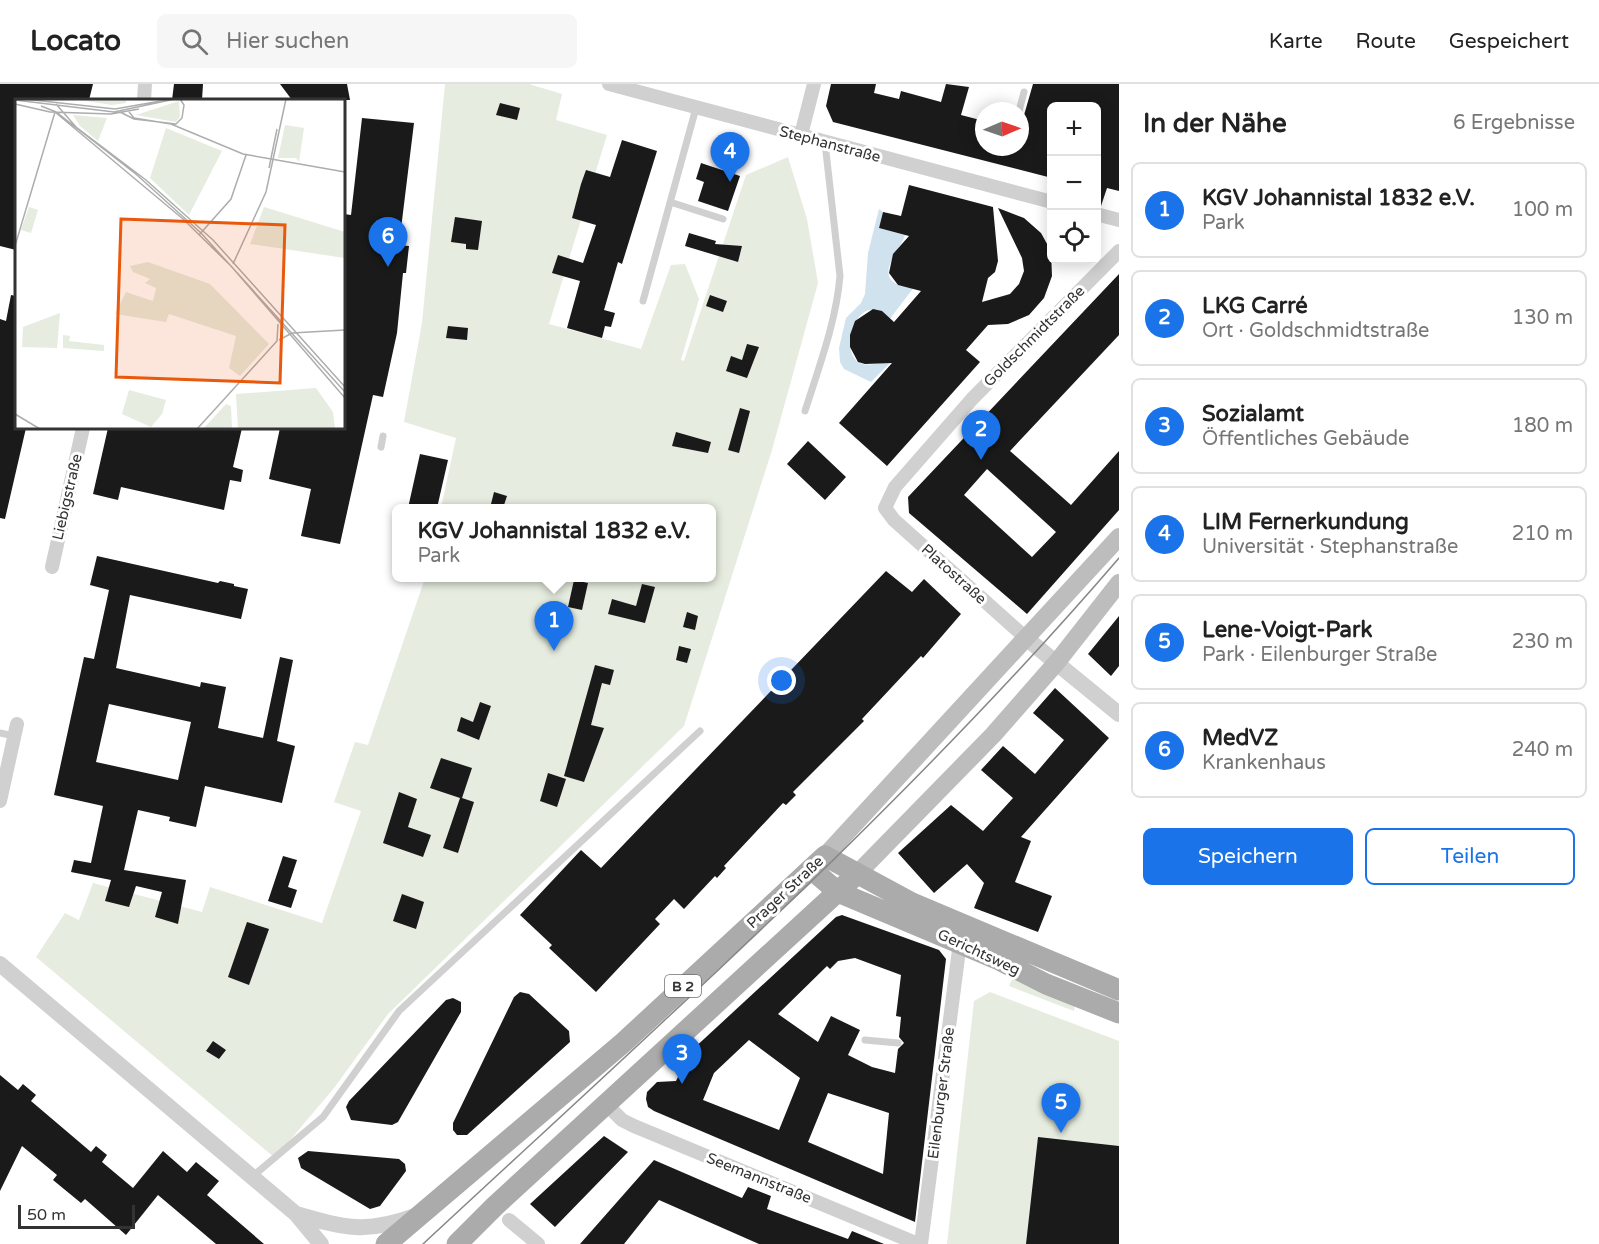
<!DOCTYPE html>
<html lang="de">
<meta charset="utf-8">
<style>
body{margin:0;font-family:"Varela Round",sans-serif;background:#f6f6f6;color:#222}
.controls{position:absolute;right:18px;top:18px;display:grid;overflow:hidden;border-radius:9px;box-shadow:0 3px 15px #0003}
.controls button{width:54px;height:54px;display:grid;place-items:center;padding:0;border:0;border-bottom:2px solid #e0e0e0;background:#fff;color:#222;font:30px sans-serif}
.compass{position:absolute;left:975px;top:18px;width:54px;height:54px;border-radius:50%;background:#fff;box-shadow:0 3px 15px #0003;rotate:88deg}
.scale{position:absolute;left:18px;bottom:15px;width:117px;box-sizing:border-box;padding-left:6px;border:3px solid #333;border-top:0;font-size:16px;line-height:21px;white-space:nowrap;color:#333;-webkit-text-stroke:4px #fff;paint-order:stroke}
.you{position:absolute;left:782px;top:597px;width:21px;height:21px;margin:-15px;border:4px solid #fff;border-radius:50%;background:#1a73e8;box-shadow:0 0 0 9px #1a73e833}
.badge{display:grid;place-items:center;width:39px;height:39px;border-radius:50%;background:#1a73e8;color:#fff;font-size:20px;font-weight:700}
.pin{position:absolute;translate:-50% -50px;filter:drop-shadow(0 2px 3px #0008)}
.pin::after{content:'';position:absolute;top:32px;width:21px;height:18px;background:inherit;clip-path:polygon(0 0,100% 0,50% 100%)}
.popup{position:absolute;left:392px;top:420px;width:324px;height:78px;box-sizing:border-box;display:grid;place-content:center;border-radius:9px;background:#fff;filter:drop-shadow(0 2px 4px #0005);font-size:20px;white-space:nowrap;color:#767676}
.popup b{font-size:22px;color:#222}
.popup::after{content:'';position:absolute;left:50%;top:100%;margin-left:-12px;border:12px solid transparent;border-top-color:#fff}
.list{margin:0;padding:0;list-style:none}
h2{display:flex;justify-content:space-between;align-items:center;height:78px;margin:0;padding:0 24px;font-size:26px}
h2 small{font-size:20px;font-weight:400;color:#767676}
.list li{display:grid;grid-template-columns:39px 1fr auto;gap:18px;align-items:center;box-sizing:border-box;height:96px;margin:0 12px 12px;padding:0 12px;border:2px solid #e0e0e0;border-radius:9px}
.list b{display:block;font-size:22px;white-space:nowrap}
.list p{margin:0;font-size:20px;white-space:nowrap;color:#767676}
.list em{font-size:20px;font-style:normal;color:#767676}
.actions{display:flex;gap:12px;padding:18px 24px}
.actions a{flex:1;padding:14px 0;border:2px solid #1a73e8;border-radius:9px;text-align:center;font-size:21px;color:#1a73e8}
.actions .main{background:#1a73e8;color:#fff}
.icon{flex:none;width:33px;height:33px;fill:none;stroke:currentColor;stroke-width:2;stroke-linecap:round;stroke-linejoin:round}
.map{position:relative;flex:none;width:1119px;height:1160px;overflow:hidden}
header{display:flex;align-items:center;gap:36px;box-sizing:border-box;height:84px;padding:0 30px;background:#fff;border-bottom:2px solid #e0e0e0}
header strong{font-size:28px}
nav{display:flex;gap:33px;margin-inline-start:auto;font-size:21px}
.search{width:420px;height:54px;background:#f6f6f6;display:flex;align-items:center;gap:15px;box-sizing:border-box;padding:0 21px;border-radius:9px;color:#767676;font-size:22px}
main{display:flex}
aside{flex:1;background:#fff}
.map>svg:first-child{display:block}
.green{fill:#e6ecdf}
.water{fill:#cfe2ee}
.building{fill:#1a1a1a;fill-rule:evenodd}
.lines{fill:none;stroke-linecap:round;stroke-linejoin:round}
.service{stroke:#d0d0d0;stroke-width:7}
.minor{stroke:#d0d0d0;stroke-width:14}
.tertiary{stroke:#d0d0d0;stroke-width:16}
.secondary{stroke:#bdbdbd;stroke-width:18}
.primary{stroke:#ababab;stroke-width:21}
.tram{stroke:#888;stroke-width:1.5}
.labels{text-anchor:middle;stroke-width:6;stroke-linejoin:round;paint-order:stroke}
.shield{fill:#fff;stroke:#707070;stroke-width:1.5}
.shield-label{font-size:14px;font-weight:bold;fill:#333}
.street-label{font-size:15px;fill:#333;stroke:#fff}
.inset-road{fill:none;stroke:#adadad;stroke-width:1.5}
.view{fill:#e8590c;fill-opacity:0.15;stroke:#e8590c;stroke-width:3}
.inset-edge{fill:none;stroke:#333;stroke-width:3}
</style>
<header>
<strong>Locato</strong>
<div class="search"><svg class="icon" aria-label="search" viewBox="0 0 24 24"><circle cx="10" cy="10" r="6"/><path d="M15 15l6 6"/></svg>Hier suchen</div>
<nav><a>Karte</a><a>Route</a><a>Gespeichert</a></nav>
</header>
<main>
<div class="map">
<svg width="1119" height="1160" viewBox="0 0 1119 1160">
<rect width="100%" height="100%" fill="#fff"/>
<path class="green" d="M 445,0 L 529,0 L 562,10 L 556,36 L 607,51 L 549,240 L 641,265 L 671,181 L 685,180 L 699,215 L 681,276 L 684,277 L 746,91 L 788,73 L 807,135 L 818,199 L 772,366 L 684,642 L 388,930 L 334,1004 L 275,1074 L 36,873 L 65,829 L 79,836 L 93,799 L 202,828 L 210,803 L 322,839 L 361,727 L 334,718 L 355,658 L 368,661 L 425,494 L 712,494 L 712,424 L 441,424 L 456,354 L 404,338 L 422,239 Z
M 1013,893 L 1075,921 L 1074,927 L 1009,902 Z
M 990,908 L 1119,957 L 1119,1160 L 947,1160 L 974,917 Z"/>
<path class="water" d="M 879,125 L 883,128 L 879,144 L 905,151 C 902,164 872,192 901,202 L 918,198 L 889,236 C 859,199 834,273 863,280 C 871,282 883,278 892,277 L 871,298 L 844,285 L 840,278 L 839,264 L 846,234 L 861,219 L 865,210 L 868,169 Z"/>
<path class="building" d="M 0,0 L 93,0 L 89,16 L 16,16 L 16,166 L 0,162 Z
M 174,0 L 203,0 L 202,16 L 172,16 Z
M 280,0 L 347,0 L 350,16 L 292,16 Z
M 831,0 L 876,0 L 874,9 L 899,15 L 901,7 L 941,18 L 946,0 L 969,3 L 961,31 L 984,37 L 984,63 L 1020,63 L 1020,45 L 1033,0 L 1119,0 L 1119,107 L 1107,104 L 1101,122 L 1096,121 L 1096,22 L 1052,22 L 1052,94 L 833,38 L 826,22 Z
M 500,19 L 520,24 L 517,36 L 496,31 Z
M 362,34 L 414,39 L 399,161 L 409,162 L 406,189 L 403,189 L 397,249 L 383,313 L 373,311 L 340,460 L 301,452 L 311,405 L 269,395 L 280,344 L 344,344 L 344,130 L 351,131 Z
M 622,56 L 657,67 L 622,180 L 618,178 L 604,226 L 615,229 L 611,243 L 605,242 L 602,254 L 567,244 L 580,197 L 552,189 L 558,171 L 583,179 L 596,141 L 572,134 L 581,100 L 586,86 L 610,93 Z
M 701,79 L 740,92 L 728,127 L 698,117 L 704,98 L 696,95 Z
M 909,101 L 993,123 L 998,177 L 995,188 L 988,194 L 982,218 L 1010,210 L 1019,200 L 1024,187 L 1022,174 L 998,124 L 1024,134 L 1041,149 L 1051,167 L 1052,192 L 1044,214 L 1029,231 L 1008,240 L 988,241 L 966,266 L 980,278 L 887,382 L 839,339 L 892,279 L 865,280 L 858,278 L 850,263 L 850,251 L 855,237 L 873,225 L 882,227 L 894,238 L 921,207 L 898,201 L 889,189 L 893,170 L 909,152 L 879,144 L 883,128 L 901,132 Z
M 455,133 L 482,137 L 478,166 L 466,165 L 466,160 L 451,158 Z
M 689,149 L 716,157 L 715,160 L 742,162 L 738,178 L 685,162 Z
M 1119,190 L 1119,251 L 1010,367 L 1071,421 L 1119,367 L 1119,426 L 1027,530 L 909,429 L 908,413 ZM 987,385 L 1056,448 L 1032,473 L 964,411 Z
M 11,211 L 16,212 L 16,344 L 26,344 L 5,435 L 0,434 L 0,235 L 6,237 Z
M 710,211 L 727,217 L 723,228 L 706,222 Z
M 448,242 L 468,244 L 467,256 L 446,254 Z
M 747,260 L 759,263 L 747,294 L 726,287 L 731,272 L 742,276 Z
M 740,324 L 750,327 L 739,369 L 728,366 Z
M 108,344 L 242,344 L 233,383 L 243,386 L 241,398 L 230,396 L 224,426 L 121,403 L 118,416 L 93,410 Z
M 676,348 L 711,358 L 708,369 L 672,362 Z
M 808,357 L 846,393 L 825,416 L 787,380 Z
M 420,370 L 448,376 L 437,424 L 408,424 Z
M 494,408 L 507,412 L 503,424 L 490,424 Z
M 97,472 L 218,499 L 220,497 L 234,500 L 234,502 L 248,505 L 241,535 L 130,511 L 116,584 L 200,603 L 201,598 L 226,603 L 218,644 L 263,654 L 280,573 L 293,576 L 277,657 L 295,662 L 282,719 L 205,702 L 196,743 L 169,737 L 170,733 L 138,726 L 124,786 L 186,796 L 178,840 L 155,833 L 162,808 L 136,802 L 129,823 L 105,817 L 111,796 L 71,788 L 74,776 L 91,779 L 103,722 L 54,711 L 84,573 L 94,575 L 109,506 L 90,501 ZM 109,620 L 191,638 L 178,696 L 96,678 Z
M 886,487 L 912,508 L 924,495 L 961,530 L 923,574 L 921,572 L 862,635 L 864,637 L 793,708 L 796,711 L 786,721 L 783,719 L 724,782 L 726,784 L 717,794 L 715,792 L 684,825 L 674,815 L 655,835 L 660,840 L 596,908 L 549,864 L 552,861 L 520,831 L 581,766 L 601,784 Z
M 574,496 L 588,499 L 582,526 L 568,523 Z
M 642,500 L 655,503 L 645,539 L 608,530 L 612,515 L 636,522 Z
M 687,528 L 698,532 L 695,546 L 683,543 Z
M 1119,532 L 1119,582 L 1111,592 L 1088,570 Z
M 679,562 L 691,565 L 687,579 L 676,576 Z
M 595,581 L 614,586 L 610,601 L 602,599 L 591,641 L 604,644 L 584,698 L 564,692 Z
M 1055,604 L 1109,654 L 1021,753 L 1031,757 L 1015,798 L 1052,812 L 1038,848 L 974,824 L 984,799 L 967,780 L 934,809 L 898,769 L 951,721 L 983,747 L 1013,714 L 981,686 L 1003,662 L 1035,690 L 1064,656 L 1033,629 Z
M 480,618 L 491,622 L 479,656 L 457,647 L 461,633 L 473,638 Z
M 441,674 L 472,684 L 462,714 L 474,718 L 458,769 L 443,764 L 460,714 L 430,704 Z
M 548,689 L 566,695 L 557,723 L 540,717 Z
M 399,708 L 417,715 L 408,743 L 431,751 L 423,773 L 383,759 Z
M 283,772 L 297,776 L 288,803 L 297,806 L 291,824 L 268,817 Z
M 402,810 L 424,818 L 416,845 L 393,837 Z
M 842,831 L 939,866 L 946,875 L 915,1138 L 654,1027 L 648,1023 L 646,1015 L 647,1008 L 657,998 L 676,997 L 691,967 L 836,833 ZM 855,874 L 901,891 L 896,932 L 901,933 L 899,953 L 904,959 L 898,965 L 895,989 L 872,983 L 848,971 L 860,946 L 831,932 L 818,958 L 778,930 L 827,882 L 830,885 L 838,877 ZM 749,956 L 800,994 L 779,1046 L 703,1016 L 714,989 ZM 828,1009 L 889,1029 L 883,1090 L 808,1058 Z
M 247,838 L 269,845 L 249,901 L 228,893 Z
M 520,908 L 529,910 L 569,947 L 570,958 L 467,1051 L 457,1051 L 453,1046 L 453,1039 L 514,913 Z
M 453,914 L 461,918 L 461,928 L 398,1038 L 392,1041 L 351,1036 L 346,1023 L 349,1017 L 446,916 Z
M 213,957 L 226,966 L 219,975 L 206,967 Z
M 0,991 L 18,1006 L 23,1000 L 36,1011 L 31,1017 L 91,1068 L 96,1062 L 107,1071 L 102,1078 L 133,1104 L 163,1067 L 187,1088 L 196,1078 L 219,1097 L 207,1111 L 264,1160 L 216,1160 L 158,1111 L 126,1151 L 85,1115 L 81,1119 L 53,1096 L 57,1091 L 22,1062 L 0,1107 Z
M 604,1052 L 628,1068 L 555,1143 L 530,1120 Z
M 1038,1053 L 1119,1062 L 1119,1160 L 1026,1160 Z
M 308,1067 L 399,1075 L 405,1080 L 406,1087 L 380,1122 L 370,1125 L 301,1084 L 298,1074 Z
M 654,1076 L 742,1114 L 748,1103 L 771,1112 L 767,1125 L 848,1155 L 852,1147 L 884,1160 L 759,1160 L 659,1116 L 624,1160 L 580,1160 Z"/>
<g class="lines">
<path class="service" d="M 1019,27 L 1024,8
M 670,118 L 723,135
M 643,217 L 696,24
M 805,327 C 819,283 836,238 840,192 L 825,59
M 381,363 L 383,352
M 0,649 L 14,652
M 865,956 L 898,959
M 253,1092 L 323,1033 L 399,927 L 700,647"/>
<path class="minor" d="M 609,0 L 1052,118
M 144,16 L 145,0
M 801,51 L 814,0
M 1096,130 L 1119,136
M 52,483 L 83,344
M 1026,554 L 894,436 L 885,424 L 895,403 L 972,315 L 1119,167
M 0,717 L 17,640
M 606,1020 L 622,1036 L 634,1042 L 918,1160
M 509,1136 L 538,1160
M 921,1160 L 960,858"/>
<path class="tertiary" d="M 1026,554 L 1119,630
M 0,880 L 296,1130 C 345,1144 366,1150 415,1132
M 296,1130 L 321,1160"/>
<path class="secondary" d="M 825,772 L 1119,453
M 857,790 L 993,651 L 1057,578 L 1119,499"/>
<path class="primary" d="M 811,785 L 838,808 L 997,875 L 1046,900 L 1119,929
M 386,1160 L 624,958 L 825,772 L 912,819 L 1119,906
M 457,1160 L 495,1122 L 857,790"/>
<path class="tram" d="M 423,1160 C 662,938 906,722 1119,474"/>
</g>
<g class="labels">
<rect class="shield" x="665" y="891" width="36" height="22" rx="4.5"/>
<g class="shield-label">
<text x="683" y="907">B 2</text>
</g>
<g class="street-label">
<text transform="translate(830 60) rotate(15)" y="5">Stephanstraße</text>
<text transform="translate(1034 252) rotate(-45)" y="5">Goldschmidtstraße</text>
<text transform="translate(67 413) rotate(-77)" y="5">Liebigstraße</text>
<text transform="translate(954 490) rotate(42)" y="5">Platostraße</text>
<text transform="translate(785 808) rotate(-43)" y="5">Prager Straße</text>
<text transform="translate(979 868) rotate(25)" y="5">Gerichtsweg</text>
<text transform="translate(941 1009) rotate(-83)" y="5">Eilenburger Straße</text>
<text transform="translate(759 1094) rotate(22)" y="5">Seemannstraße</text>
</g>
</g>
<g transform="translate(15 15)">
<rect width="330" height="330" fill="#fff"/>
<path d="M 59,0 L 111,0 L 111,4 L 97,6 ZM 164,2 L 165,18 L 161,23 L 121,16 ZM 58,16 L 92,19 L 83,42 L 65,27 ZM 270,26 L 289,29 L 284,63 L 281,59 L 263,59 ZM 151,29 L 207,52 L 174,116 L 135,79 ZM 14,108 L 23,111 L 16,134 L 6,131 ZM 249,108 L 330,133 L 330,159 L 235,145 ZM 133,163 L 195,185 L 254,245 L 225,277 L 214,269 L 221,237 L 154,215 L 151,223 L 100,215 L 111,193 L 138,202 L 141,189 L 130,184 L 135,180 L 118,173 L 115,167 ZM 45,214 L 42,249 L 7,248 L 8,228 ZM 48,236 L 55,237 L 54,242 L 89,246 L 89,252 L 48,249 ZM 301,289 L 318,313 L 320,330 L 223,330 L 221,295 ZM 114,291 L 151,301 L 147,315 L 136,328 L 107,315 ZM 211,305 L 216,307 L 217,330 L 188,330 Z" fill="#e6ecdf"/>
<path class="inset-road" d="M 9,0 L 100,10 L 157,0M 0,1 L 99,13 L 160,0M 0,5 L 35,13 L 96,15 L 124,10M 41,5 L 61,28 L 131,81 L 198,141 L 330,288M 26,7 L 41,13 L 122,76 L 186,134 L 330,293M 40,13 L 168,120 L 216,167 L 330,299M 105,13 L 119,20 L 161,25 L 167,19 L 169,6 L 165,0M 114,13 L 119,19 L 156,25 L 228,55 L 330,73M 254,69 L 262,30M 184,136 L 216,100 L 231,56M 0,147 L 40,13M 218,165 L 251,93 L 271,0M 264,241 L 277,234 L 330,231M 0,315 L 25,330M 182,330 L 262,242 L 263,225"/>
<path class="view" d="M 106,120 L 270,126 L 265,284 L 101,278 Z"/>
<rect width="330" height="330" class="inset-edge"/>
</g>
</svg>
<div class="controls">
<button>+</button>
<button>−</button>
<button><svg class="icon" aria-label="locate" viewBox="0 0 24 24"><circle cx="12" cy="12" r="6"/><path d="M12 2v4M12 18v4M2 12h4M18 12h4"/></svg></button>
</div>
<svg class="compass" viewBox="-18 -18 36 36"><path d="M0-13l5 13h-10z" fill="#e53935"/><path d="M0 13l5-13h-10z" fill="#767676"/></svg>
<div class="scale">50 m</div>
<div class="you"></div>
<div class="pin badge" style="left:554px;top:567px">1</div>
<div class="popup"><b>KGV Johannistal 1832 e.V.</b>Park</div>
<div class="pin badge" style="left:981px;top:376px">2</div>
<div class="pin badge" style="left:682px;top:1000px">3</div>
<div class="pin badge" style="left:730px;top:98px">4</div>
<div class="pin badge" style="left:1061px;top:1049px">5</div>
<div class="pin badge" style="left:388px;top:183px">6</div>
</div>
<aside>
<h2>In der Nähe<small>6 Ergebnisse</small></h2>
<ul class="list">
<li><span class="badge">1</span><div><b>KGV Johannistal 1832 e.V.</b><p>Park</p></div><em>100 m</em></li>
<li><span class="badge">2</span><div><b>LKG Carré</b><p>Ort · Goldschmidtstraße</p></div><em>130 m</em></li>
<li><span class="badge">3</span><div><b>Sozialamt</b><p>Öffentliches Gebäude</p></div><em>180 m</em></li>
<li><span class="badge">4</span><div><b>LIM Fernerkundung</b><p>Universität · Stephanstraße</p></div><em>210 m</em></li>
<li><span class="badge">5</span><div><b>Lene-Voigt-Park</b><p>Park · Eilenburger Straße</p></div><em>230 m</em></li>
<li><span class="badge">6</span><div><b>MedVZ</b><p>Krankenhaus</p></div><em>240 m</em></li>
</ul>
<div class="actions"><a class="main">Speichern</a><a>Teilen</a></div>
</aside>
</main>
